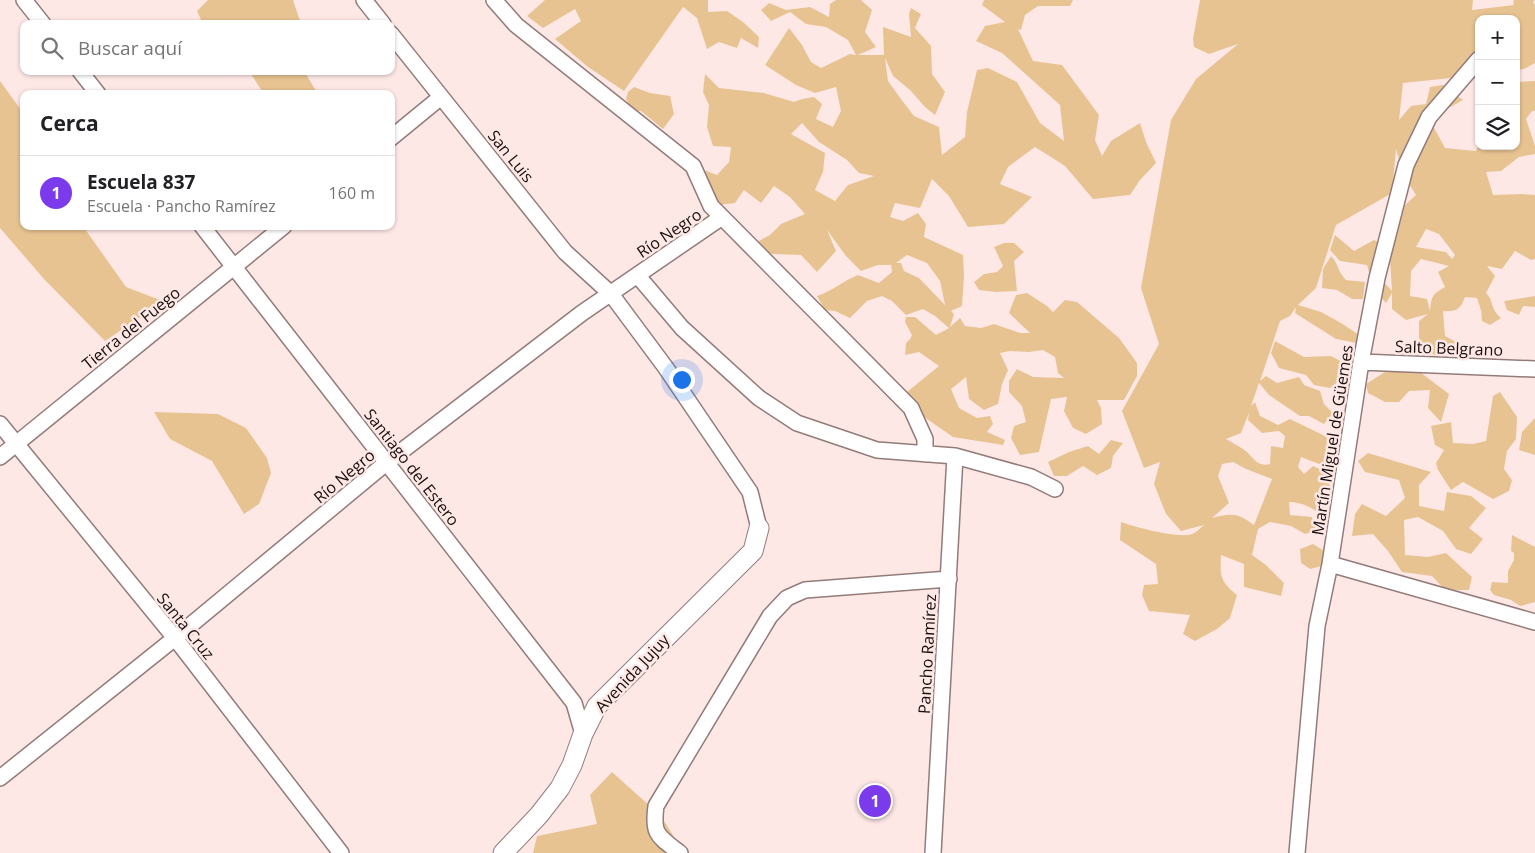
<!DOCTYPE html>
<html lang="es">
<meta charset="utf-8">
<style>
body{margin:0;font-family:"Open Sans",sans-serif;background:#f6f6f6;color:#202124}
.controls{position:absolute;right:15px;top:15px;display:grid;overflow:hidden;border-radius:10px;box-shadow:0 1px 4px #0004}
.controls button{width:45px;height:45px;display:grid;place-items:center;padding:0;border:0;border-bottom:1px solid #e0e0e0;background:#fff;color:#202124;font:25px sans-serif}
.you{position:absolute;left:681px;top:379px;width:18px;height:18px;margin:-12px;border:4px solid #fff;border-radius:50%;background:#1a73e8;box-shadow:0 0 0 8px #1a73e833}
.badge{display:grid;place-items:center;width:32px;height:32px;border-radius:50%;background:#7c3aed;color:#fff;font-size:16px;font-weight:700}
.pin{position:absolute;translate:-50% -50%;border:2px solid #fff;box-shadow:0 1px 5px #0006}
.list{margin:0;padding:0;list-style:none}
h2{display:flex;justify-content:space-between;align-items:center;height:65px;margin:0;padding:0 20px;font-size:21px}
h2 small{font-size:16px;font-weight:400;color:#757577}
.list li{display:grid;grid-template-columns:32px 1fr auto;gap:15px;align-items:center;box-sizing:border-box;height:75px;padding:0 20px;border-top:1px solid #e0e0e0}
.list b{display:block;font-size:19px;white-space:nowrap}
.list p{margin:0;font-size:16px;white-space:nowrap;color:#757577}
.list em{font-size:16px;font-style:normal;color:#757577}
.icon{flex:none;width:28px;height:28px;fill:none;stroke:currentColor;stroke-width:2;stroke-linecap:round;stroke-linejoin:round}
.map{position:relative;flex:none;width:1535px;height:853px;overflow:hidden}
.search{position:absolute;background:#fff;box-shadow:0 1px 4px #0004;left:20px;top:20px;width:375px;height:55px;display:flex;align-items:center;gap:12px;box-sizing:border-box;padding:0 18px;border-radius:10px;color:#757577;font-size:19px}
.panel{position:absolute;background:#fff;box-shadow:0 1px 4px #0004;left:20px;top:90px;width:375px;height:140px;border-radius:10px}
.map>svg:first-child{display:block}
.green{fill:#e8c392;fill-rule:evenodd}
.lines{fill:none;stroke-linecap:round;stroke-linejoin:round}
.minor-casing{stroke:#937b7a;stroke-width:18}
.tertiary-casing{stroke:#937b7a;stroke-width:21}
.minor{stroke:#fff;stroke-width:15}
.tertiary{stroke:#fff;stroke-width:19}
.labels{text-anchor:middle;stroke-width:5;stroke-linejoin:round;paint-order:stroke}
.street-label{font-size:16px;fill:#180f0f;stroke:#fee8e6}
</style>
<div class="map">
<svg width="1535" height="853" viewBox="0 0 1535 853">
<rect width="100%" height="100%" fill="#fee8e6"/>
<path class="green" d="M 208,0 L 293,0 L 301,24 L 203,24 L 197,11 Z
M 545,0 L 708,0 L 708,12 L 727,11 L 743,22 L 759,37 L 758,48 L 741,38 L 737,48 L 719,42 L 707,49 L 697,18 L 683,7 L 624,91 L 588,67 L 555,39 L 581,21 L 575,9 L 543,28 L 527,16 Z
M 836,0 L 861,0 L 872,10 L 865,32 L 876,47 L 858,55 L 884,55 L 883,27 L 911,37 L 909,14 L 911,8 L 921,14 L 915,28 L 931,46 L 932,74 L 945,92 L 935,115 L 925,107 L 910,90 L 893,76 L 885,58 L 888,81 L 901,99 L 914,116 L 939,127 L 942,155 L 965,137 L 967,112 L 977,70 L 988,68 L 1017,82 L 1040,123 L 1064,141 L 1060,105 L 1002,53 L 976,41 L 985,26 L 1005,22 L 982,5 L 984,0 L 1073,0 L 1070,6 L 1038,6 L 1025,15 L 1021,30 L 1018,29 L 1033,61 L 1062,65 L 1099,115 L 1095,140 L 1102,156 L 1111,141 L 1140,123 L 1146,142 L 1156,163 L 1140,180 L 1130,195 L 1093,199 L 1065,166 L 1035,147 L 1008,167 L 1000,184 L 1032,197 L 1004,224 L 968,227 L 949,196 L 932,179 L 920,208 L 895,203 L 890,217 L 903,221 L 918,213 L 926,224 L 924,237 L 963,255 L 964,276 L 962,306 L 951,311 L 954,314 L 950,327 L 960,318 L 965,326 L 981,328 L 994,324 L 1020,333 L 1030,333 L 1009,313 L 1016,295 L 1027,293 L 1047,306 L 1053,312 L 1065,300 L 1077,302 L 1119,338 L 1137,363 L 1137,376 L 1124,400 L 1097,400 L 1101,408 L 1102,424 L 1086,434 L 1073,428 L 1064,411 L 1067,397 L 1051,399 L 1039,452 L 1020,455 L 1011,438 L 1014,426 L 1026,422 L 1022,406 L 1009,392 L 1009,381 L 1017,369 L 1033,377 L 1064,378 L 1058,373 L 1055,357 L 1043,350 L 1029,352 L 1010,351 L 1000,353 L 1008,370 L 1002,384 L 998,404 L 984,410 L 969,399 L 966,377 L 951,389 L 959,408 L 977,418 L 990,416 L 993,424 L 987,432 L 1005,440 L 1003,445 L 953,437 L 911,408 L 907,392 L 939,366 L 919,352 L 905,355 L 906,343 L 910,339 L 912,335 L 905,322 L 906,317 L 915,317 L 936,335 L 949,328 L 935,316 L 923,309 L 906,315 L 892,301 L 882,296 L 867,301 L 850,318 L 835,311 L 825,310 L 817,296 C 832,291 843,281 858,275 L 879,283 L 892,272 L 891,265 L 878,265 L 861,271 L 846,256 L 827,230 L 836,251 L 817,272 L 801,255 L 772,254 L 751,245 L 770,235 L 781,224 L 805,214 L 790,197 L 774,186 L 761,203 L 744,190 L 735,203 L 711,206 L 704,170 L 717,175 L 729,162 L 731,147 L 713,146 L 707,127 L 709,105 L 703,92 L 705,74 L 719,88 L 764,93 L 794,102 L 802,99 L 814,97 L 822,104 L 816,119 L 833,127 L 841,111 L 836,87 L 815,93 L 796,85 L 765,65 L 789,28 L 802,45 L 811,62 L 821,68 L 850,54 L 856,55 L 848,40 L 826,27 L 806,24 L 790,12 L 771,21 L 761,10 L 769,3 L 786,10 L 810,7 L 829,17 L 830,4 ZM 802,123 L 819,142 L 847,160 L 859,173 L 874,176 L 848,185 L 835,201 L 815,190 L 823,172 L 825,153 L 791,134 ZM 907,255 L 927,263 L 940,281 L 945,305 L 919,278 L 904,271 L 901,263 L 896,263 Z
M 1200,0 L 1473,0 L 1472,10 L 1514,5 L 1513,2 L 1514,0 L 1535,0 L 1533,2 L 1535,5 L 1535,63 L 1524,69 L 1516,70 L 1516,19 L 1479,19 L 1479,75 L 1403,83 L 1399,120 L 1411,106 L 1426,104 L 1430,87 L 1443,85 L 1463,100 L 1447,109 L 1432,124 L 1445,148 L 1476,151 L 1479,144 L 1479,146 L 1516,146 L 1516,82 L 1535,81 L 1535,111 L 1532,111 L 1526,119 L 1535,146 L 1535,154 L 1519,157 L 1501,171 L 1486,172 L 1493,195 L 1522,194 L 1535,195 L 1535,259 L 1531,260 L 1515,251 L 1502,269 L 1487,266 L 1495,276 L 1486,293 C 1494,301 1490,309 1501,318 L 1490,325 L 1482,321 L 1481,310 L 1477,298 L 1465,297 C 1460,310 1456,312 1443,311 L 1445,336 L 1458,343 L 1458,351 L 1438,357 L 1422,347 L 1419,337 L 1419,321 L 1428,314 L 1406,320 L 1392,309 L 1392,293 L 1386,303 L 1374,290 L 1367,265 L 1340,261 L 1330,250 L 1335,235 L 1354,251 L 1374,240 L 1390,248 L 1381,279 L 1392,291 L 1390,258 L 1405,205 L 1416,195 L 1404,176 L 1396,149 L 1392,193 L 1336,225 L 1316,288 L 1298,305 L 1321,312 L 1341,323 L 1359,335 L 1357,343 L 1336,339 L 1295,313 L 1296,307 L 1290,316 L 1280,321 L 1260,381 L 1266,376 L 1277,383 L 1299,377 L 1304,385 L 1320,391 L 1324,404 L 1333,413 L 1324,424 L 1309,416 L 1300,416 L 1269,395 L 1259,383 L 1251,406 L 1255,402 L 1260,416 L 1278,425 L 1290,419 L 1325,436 L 1333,446 L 1331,460 L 1319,464 L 1301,457 L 1298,467 L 1304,474 L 1313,466 L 1324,471 L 1330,486 L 1323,518 C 1313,507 1304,503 1289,502 L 1290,515 L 1312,517 L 1316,531 L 1305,534 L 1291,526 L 1270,522 L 1258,529 L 1252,555 L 1266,565 L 1284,583 L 1281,596 L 1244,587 L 1244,564 L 1221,555 C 1220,576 1220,581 1237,595 L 1230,618 L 1217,629 L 1195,641 L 1183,634 L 1190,615 L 1149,611 L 1142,595 L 1144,585 L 1158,584 L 1156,564 L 1120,540 L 1121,522 C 1135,527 1179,539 1192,534 C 1196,533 1200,528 1204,525 L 1181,531 L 1166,514 L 1154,484 L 1160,462 L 1144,468 L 1122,411 L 1159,344 L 1141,288 L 1171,120 L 1196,79 L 1238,44 L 1209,54 L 1194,47 L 1193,39 ZM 1426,229 L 1439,234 L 1455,255 L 1452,259 L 1446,252 L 1416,247 ZM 1421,259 L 1449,266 L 1438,272 L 1445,287 C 1431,295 1432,296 1430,311 L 1427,299 L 1410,296 L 1411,271 ZM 1249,413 L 1248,420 L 1262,433 L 1279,431 L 1285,436 L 1283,448 L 1271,446 L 1270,464 C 1258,467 1254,459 1247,452 C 1241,447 1233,443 1226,439 L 1241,433 ZM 1233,462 L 1246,469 L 1272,479 L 1254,525 C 1237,513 1233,513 1212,518 L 1229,503 L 1218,476 L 1222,464 Z
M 249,71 L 304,71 L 318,94 L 264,94 Z
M 0,81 L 24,114 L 24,226 L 84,226 L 85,229 L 126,287 L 160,300 L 148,312 L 105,341 L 44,279 L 0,228 Z
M 634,87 L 650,93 L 670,96 L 674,114 L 663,129 L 641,111 L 632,110 L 626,99 L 628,92 Z
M 1004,243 L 1014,243 L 1024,252 L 1014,261 L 1017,291 L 996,292 L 979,290 L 974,282 L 984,274 L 997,272 L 1003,266 L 994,247 Z
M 1331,256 C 1339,264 1337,271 1346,280 L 1365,282 L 1363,299 L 1352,299 L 1337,290 L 1322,288 L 1323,269 Z
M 1535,296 L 1535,307 L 1523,306 L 1519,315 L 1507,310 L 1504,301 Z
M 1275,341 L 1304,357 L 1331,356 L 1344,363 L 1345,376 L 1330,388 L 1314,385 L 1306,375 L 1279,368 L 1271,353 Z
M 1393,367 L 1416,369 L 1449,394 L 1441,422 L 1428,408 L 1430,390 L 1409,391 L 1399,402 L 1385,402 L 1368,393 L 1366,384 Z
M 1500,392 L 1517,417 L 1516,439 L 1507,451 L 1504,469 L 1512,480 L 1509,491 L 1493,499 L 1463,482 L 1451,490 L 1438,470 L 1436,463 L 1444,450 L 1435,445 L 1431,426 L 1451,422 L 1453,443 L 1473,444 L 1486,441 L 1493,396 Z
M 154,412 L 218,414 L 246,428 L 267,458 L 271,473 L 259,504 L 244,514 L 212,461 L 170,439 Z
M 1535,418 L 1535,455 L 1519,450 L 1522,432 Z
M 1111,440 L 1123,443 L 1113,456 L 1111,468 L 1097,475 L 1083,466 L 1067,476 L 1054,476 L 1048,462 L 1069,452 L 1088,446 L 1099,454 Z
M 1368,453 L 1431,472 L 1419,485 L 1419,506 L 1444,511 L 1447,492 L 1471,496 L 1486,508 L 1469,528 L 1483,539 L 1471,554 L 1456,549 L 1443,531 L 1418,517 L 1404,520 L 1405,555 L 1428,557 L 1446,553 L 1472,577 L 1469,590 L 1445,590 L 1432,576 L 1402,572 L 1388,551 L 1373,534 L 1352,536 L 1355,514 L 1362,504 L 1386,516 L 1405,498 L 1399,480 L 1365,472 L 1358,461 Z
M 1512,535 L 1535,547 L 1535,602 L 1520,606 L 1511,600 L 1494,595 L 1490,590 L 1492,582 L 1508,583 L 1508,571 L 1514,560 L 1514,553 L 1511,551 Z
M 1313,544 L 1326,552 L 1326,565 L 1310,569 L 1301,563 L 1300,549 Z
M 612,772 L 661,816 L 684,853 L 533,853 L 537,836 L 597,824 L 590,795 Z"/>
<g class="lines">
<g class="minor-casing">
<path id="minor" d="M 24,0 L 43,24
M 364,0 L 383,24
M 494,0 L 516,25 L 693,166 L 711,206 L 911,408 L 925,439 L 925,454
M 391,34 L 565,252 L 611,294 L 666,368 L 750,492 L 759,528
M 80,71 L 98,94
M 391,138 L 441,97
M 202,226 L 574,703 L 583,734
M 638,276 L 682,328 L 759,398 L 797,423 L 877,450 L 955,456 L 1031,477 L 1055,489
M 1361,362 L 1535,369
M 0,424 L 175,638 L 341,853
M 0,457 L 284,226
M 1330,564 L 1535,622
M 0,778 L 175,638 L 386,463 L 582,313 L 722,217
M 680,853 C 658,836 652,835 656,806 L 770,616 L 787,598 L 805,590 L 949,579
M 933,853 L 955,456
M 1297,853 L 1317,626 L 1330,564 L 1361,362 L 1377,278 L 1406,165 L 1429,117 L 1479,59"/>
</g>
<g class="tertiary-casing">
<path id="tertiary" d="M 503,853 L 539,815 L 560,788 L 572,765 L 583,734 L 597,706 L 753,551 L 759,528"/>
</g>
<use href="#minor" class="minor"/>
<use href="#tertiary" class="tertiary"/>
</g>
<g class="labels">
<g class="street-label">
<text transform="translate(511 156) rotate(51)" y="6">San Luis</text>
<text transform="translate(669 233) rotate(-34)" y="6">Río Negro</text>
<text transform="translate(131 328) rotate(-39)" y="6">Tierra del Fuego</text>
<text transform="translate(1449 348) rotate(2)" y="6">Salto Belgrano</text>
<text transform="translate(1332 440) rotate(-81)" y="6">Martín Miguel de Güemes</text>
<text transform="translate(412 467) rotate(52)" y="6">Santiago del Estero</text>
<text transform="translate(344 476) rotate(-40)" y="6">Río Negro</text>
<text transform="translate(186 626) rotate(51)" y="6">Santa Cruz</text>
<text transform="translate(927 654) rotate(-87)" y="6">Pancho Ramírez</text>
<text transform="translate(632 673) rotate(-47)" y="6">Avenida Jujuy</text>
</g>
</g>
</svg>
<div class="controls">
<button>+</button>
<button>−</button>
<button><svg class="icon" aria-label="layers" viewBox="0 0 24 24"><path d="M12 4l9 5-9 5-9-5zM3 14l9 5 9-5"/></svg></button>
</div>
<div class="you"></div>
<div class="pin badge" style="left:875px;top:801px">1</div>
<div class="search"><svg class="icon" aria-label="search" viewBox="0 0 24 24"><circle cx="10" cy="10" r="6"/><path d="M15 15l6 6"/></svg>Buscar aquí</div>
<section class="panel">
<h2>Cerca<small></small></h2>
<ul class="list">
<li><span class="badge">1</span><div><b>Escuela 837</b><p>Escuela · Pancho Ramírez</p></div><em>160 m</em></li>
</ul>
</section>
</div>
